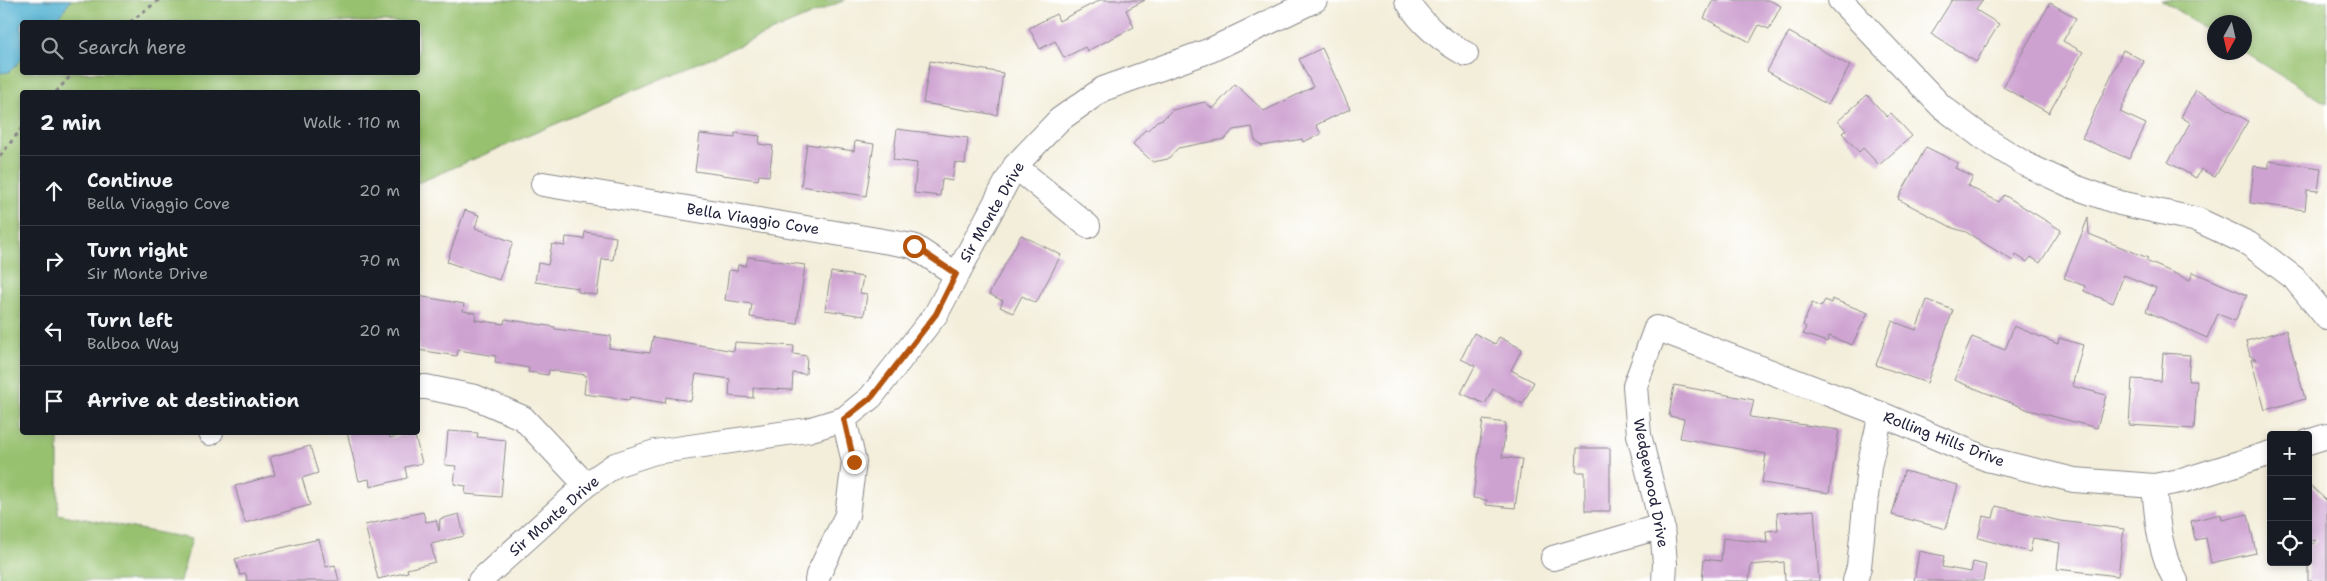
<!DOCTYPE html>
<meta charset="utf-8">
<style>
body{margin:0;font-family:"Shantell Sans",sans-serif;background:#20242c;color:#f1f3f6}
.controls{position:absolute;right:15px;bottom:15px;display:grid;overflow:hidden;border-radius:5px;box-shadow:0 2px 8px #0003}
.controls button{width:45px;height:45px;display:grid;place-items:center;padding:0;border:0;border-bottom:1px solid #363941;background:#171b24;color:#f1f3f6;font:25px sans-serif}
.compass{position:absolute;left:2207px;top:15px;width:45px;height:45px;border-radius:50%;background:#171b24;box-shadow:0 2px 8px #0003;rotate:188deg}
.stop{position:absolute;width:15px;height:15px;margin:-11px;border:4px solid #b45309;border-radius:50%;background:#fff}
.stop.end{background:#b45309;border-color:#fff;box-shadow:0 1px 5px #0008}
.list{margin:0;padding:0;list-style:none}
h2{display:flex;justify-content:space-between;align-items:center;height:65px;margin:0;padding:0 20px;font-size:21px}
h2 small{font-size:16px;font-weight:400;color:#9ea1a6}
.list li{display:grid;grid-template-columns:32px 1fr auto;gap:15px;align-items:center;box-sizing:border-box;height:70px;padding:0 20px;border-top:1px solid #363941}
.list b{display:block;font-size:19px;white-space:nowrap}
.list p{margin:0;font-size:16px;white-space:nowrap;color:#9ea1a6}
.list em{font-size:16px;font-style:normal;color:#9ea1a6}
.icon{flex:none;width:28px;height:28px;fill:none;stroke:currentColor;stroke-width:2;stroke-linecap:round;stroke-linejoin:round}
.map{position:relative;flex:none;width:2327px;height:581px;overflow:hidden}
.search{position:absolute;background:#171b24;box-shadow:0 2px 8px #0003;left:20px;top:20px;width:400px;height:55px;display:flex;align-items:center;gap:12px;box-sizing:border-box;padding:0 18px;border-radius:5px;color:#9ea1a6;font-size:19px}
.panel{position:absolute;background:#171b24;box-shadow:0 2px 8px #0003;left:20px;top:90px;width:400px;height:345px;border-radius:5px}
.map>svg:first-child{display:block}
.green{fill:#97c16e;stroke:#5c7254;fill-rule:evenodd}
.water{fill:#55b3d3;stroke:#3c6a87}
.building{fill:#cda1d0}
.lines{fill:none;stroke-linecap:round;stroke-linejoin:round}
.minor-casing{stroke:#8a888a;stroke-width:26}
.path{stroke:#8a888a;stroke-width:3;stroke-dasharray:4 4;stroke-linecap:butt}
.minor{stroke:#fff;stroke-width:24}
.route{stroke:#b45309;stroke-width:6}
.labels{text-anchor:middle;stroke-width:4;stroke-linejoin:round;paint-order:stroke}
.street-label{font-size:15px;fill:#22223b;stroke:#fff}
</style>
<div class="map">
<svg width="2327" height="581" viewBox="0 0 2327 581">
<rect width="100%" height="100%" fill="#fff"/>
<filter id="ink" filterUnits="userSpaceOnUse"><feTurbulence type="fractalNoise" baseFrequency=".02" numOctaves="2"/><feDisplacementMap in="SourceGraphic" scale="10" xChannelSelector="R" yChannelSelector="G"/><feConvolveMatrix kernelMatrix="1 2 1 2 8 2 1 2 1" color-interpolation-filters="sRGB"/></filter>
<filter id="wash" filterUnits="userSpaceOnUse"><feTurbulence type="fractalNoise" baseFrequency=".0096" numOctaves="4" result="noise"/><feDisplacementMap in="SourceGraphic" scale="20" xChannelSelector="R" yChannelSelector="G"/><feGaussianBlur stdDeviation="1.12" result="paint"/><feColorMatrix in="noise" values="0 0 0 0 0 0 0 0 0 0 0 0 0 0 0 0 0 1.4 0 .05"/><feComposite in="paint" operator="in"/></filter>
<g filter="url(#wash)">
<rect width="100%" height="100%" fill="#f3eeda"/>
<path class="green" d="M 0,0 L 845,0 L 418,183 L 418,92 L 22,92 L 22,432 L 58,433 L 58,514 L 192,539 L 180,581 L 0,581 ZM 22,22 L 418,22 L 418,72 L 22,72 Z
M 2161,0 L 2327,0 L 2327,104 L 2244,52 L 2244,22 L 2214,22 L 2214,34 Z"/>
<path class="water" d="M 0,0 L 71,0 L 55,22 L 22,22 L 22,59 L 9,72 L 0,73 Z"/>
<g id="blocks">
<path class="building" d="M 1100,0 L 1145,0 L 1126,10 L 1134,27 L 1087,51 L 1085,47 L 1064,58 L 1055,41 L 1040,49 L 1029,28 L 1056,14 L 1059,21 Z
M 1713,0 L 1769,0 L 1781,6 L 1769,29 L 1759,25 L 1750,42 L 1704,18 Z
M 1952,0 L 1983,0 L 1976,10 L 1999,24 L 1976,62 L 1931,34 Z
M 2050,3 L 2076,18 L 2063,41 L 2083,52 L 2049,113 L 2003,87 Z
M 1789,32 L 1850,66 L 1828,105 L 1767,71 Z
M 1322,48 L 1350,109 L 1316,125 L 1321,134 L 1303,142 L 1302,139 L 1262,146 L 1255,140 L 1252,127 L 1233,130 L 1225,139 L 1178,148 L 1168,159 L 1153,162 L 1133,144 L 1145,130 L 1148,130 L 1157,121 L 1163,119 L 1172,110 L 1205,102 L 1213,109 L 1235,84 L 1264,111 L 1313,87 L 1299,59 Z
M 2123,50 L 2144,61 L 2120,112 L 2146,124 L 2129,159 L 2082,138 Z
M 930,61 L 1003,73 L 997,115 L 923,103 Z
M 2196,90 L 2248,121 L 2215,177 L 2201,169 L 2196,178 L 2168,162 L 2191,123 L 2181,117 Z
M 1867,95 L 1887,117 L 1891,113 L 1912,136 L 1879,165 L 1863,148 L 1859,152 L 1842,133 L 1846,130 L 1838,121 Z
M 897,129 L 968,138 L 965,164 L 955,162 L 952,181 L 942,179 L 940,196 L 914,193 L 917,163 L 893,160 Z
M 735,133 L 760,136 L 759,144 L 773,146 L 769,176 L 759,175 L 758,180 L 695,171 L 700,134 L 735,138 Z
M 855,141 L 874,144 L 866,196 L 801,186 L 807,144 L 854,151 Z
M 1926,147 L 1958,163 L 1955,168 L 1973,177 L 1968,186 L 1999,202 L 2004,195 L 2061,230 L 2040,263 L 2031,257 L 2027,262 L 2016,255 L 2013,261 L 1966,232 L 1953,228 L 1898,199 Z
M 2269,161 L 2321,168 L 2318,191 L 2307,190 L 2305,210 L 2250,203 L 2254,166 L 2269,168 Z
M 465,210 L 479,215 L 475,228 L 513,242 L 499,280 L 447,262 Z
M 2088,218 L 2089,234 L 2148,258 L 2146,261 L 2190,280 L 2193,272 L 2247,295 L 2235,321 L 2218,314 L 2207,338 L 2146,311 L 2156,288 L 2124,275 L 2113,303 L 2084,291 L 2085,286 L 2064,278 Z
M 585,232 L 616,237 L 613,260 L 602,259 L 597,295 L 578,292 L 578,288 L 535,282 L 538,263 L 548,265 L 552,244 L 565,246 L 566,237 L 584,239 Z
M 1021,235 L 1061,255 L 1036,303 L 1022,296 L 1013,313 L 1000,307 L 1003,301 L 989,294 Z
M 748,257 L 805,265 L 797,324 L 750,317 L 752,304 L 725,300 L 729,270 L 737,271 L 738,265 L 746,266 Z
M 831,272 L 863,277 L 860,293 L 867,294 L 864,316 L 825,310 Z
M 418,296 L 464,304 L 463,311 L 476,313 L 475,320 L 504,324 L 505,319 L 555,327 L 555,329 L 611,336 L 609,348 L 650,353 L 653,337 L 734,351 L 735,342 L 794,346 L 793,354 L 807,356 L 806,374 L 793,373 L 792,390 L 753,388 L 753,398 L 729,396 L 730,379 L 696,374 L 691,401 L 666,397 L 665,403 L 630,397 L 629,400 L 584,394 L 586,375 L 549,370 L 548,375 L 528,372 L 529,368 L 495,362 L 496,356 L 458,350 L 457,356 L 418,350 Z
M 1832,299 L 1868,313 L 1852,345 L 1829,336 L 1827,342 L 1803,334 L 1806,327 L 1803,325 L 1812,303 L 1821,307 L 1825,300 L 1831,303 Z
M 1927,300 L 1953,310 L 1927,383 L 1876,365 L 1892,321 L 1916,330 Z
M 2014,326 L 2058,344 L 2059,338 L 2083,345 L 2072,386 L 2106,395 L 2097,428 L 2029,410 L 1954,380 L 1972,337 L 2005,350 Z
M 2286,330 L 2305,399 L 2265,410 L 2251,359 L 2257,359 L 2250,356 L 2246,341 Z
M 1474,333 L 1495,344 L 1499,337 L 1522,349 L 1511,370 L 1534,382 L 1523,404 L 1493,389 L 1485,404 L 1461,393 L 1475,366 L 1461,359 Z
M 2163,353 L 2190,355 L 2188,381 L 2197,381 L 2194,429 L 2129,425 L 2132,379 L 2161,381 Z
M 1674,385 L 1754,400 L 1750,417 L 1839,430 L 1829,493 L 1762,483 L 1766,454 L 1680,438 L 1684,419 L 1669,416 Z
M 1483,420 L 1506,423 L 1502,457 L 1522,459 L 1515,508 L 1486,505 L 1487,500 L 1473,498 Z
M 448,431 L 478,433 L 477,437 L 506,440 L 501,497 L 465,494 L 466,486 L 454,484 L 456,466 L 445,465 Z
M 347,432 L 389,432 L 390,438 L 414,432 L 422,463 L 405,467 L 407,478 L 370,487 L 369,479 L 359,481 Z
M 310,446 L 318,473 L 302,478 L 310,505 L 245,523 L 235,486 L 275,475 L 270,457 Z
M 1577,448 L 1610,448 L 1610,511 L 1585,511 L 1585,472 L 1576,472 Z
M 1904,471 L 1958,485 L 1946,529 L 1892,515 Z
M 2308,483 L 2327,501 L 2327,581 L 2308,581 L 2308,546 L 2316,542 L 2316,540 L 2308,542 Z
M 1996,506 L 2060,521 L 2124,529 L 2118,576 L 2057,569 L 2060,543 L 2033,538 L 2030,552 L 1978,538 L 1983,516 L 1993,518 Z
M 1814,510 L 1819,581 L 1785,581 L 1784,562 L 1751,565 L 1749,581 L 1702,581 L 1704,559 L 1721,561 L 1723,538 L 1767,543 L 1766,531 L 1778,530 L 1777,513 Z
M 423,512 L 426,522 L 436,520 L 439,531 L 440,519 L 459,514 L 464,536 L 431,544 L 435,562 L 407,569 L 408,572 L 378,579 L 365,525 Z
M 2221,514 L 2222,520 L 2248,514 L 2256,553 L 2211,563 L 2206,538 L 2195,540 L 2191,521 Z
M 319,539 L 326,567 L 335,565 L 339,581 L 247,581 L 246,574 L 240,575 L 235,559 Z
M 1919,551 L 1944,556 L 1942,567 L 1971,572 L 1973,562 L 1986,565 L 1983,581 L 1914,581 Z"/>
</g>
</g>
<g filter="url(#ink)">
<use href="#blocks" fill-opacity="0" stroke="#8a888a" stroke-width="1"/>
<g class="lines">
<g class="minor-casing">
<path id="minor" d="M 1407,0 C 1420,23 1443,42 1466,54
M 1840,0 L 1941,106 L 1982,137 L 2025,164 L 2072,186 L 2120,203 L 2198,220 L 2249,244 L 2294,278 L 2327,318
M 1015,166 L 1088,226
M 543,184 L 913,246 L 956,274
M 418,387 L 426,387 L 475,397 L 523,418 L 586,485
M 210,433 L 211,432
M 2308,442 L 2327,436
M 2154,486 C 2157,519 2159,552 2176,581
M 1553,558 L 1662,526
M 480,581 L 586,485 L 615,465 L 655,452 L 808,430 L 844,419 L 871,397 L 936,314 L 1015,166 L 1059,120 L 1103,89 L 1211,50 L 1315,0
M 817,581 L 818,575 L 847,515 L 854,462 L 844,419
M 1664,581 L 1665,564 L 1662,526 L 1639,435 L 1635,386 L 1656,328 L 1881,414 L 1987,459 L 2074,480 L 2154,486 L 2185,480 L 2271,453
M 1855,581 L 1859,567 L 1869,467 L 1881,414"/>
</g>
<path class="path" d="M 130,22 L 159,0
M 56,92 L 74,72
M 0,156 L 22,128"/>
<use href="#minor" class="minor"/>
</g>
</g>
<g class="lines" filter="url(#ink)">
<path class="route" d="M 854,462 L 844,419 L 872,397 L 936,314 L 956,274 L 914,246"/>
</g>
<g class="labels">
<g class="street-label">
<text transform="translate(992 212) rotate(-60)" y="5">Sir Monte Drive</text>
<text transform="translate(753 219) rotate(9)" y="5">Bella Viaggio Cove</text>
<text transform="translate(1944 439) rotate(21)" y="5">Rolling Hills Drive</text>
<text transform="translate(1651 483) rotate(79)" y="5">Wedgewood Drive</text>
<text transform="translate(554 516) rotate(-41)" y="5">Sir Monte Drive</text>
</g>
</g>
</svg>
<div class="controls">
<button>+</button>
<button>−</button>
<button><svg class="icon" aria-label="locate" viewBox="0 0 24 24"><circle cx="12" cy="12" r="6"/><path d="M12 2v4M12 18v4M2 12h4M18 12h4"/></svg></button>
</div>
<svg class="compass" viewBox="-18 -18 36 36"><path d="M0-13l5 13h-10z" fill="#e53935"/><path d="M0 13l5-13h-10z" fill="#9ea1a6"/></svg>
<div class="stop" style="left:914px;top:246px"></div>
<div class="stop end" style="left:854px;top:462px"></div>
<div class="search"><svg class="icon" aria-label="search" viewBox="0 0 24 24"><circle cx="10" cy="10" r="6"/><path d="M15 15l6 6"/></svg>Search here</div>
<section class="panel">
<h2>2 min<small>Walk · 110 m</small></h2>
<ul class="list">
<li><svg class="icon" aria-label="ahead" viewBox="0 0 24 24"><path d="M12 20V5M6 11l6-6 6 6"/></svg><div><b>Continue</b><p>Bella Viaggio Cove</p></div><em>20 m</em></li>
<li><svg class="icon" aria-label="right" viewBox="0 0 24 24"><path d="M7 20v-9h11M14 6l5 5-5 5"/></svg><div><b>Turn right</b><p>Sir Monte Drive</p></div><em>70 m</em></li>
<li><svg class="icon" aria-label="left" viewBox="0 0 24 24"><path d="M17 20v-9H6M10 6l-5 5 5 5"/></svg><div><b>Turn left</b><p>Balboa Way</p></div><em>20 m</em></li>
<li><svg class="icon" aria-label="arrive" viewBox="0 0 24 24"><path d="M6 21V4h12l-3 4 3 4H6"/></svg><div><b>Arrive at destination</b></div></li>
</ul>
</section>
</div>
